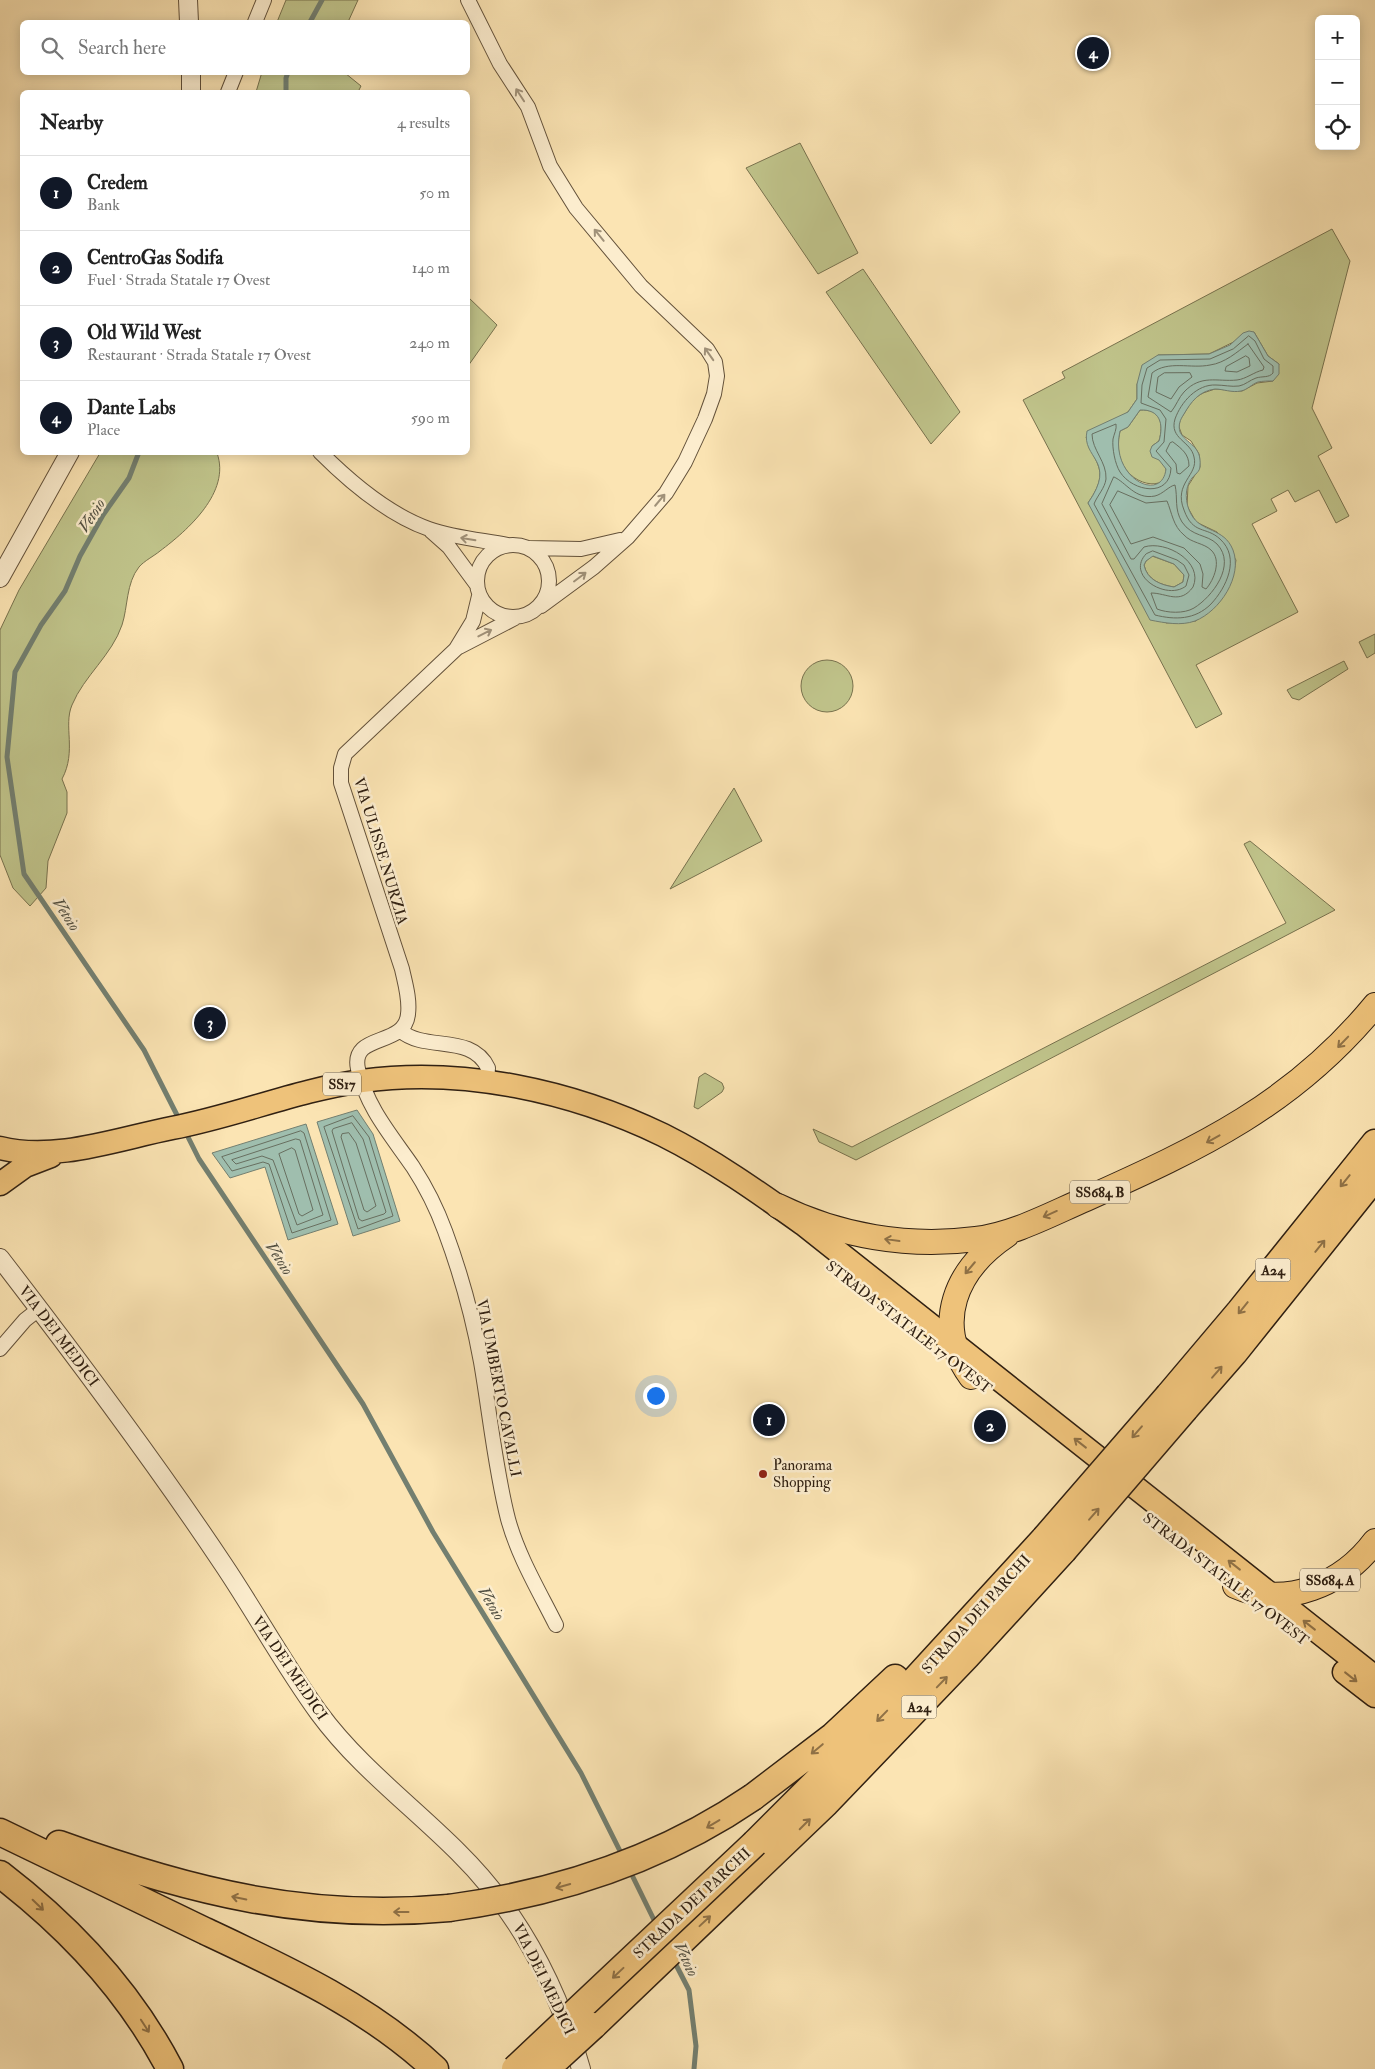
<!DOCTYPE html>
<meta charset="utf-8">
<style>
body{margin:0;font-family:"IM FELL Double Pica",serif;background:#f6f6f6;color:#222}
.controls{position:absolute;right:15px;top:15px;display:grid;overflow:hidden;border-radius:8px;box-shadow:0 2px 12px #0003}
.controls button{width:45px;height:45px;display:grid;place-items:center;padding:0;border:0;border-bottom:1px solid #e0e0e0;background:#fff;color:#222;font:25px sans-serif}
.you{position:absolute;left:655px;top:1395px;width:18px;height:18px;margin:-12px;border:4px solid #fff;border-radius:50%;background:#1a73e8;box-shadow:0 0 0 8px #1a73e833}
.badge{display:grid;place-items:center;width:32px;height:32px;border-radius:50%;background:#111827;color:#fff;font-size:16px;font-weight:700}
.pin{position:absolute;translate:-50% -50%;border:2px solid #fff;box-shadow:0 1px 5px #0006}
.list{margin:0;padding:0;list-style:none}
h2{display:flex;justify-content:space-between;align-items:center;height:65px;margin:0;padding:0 20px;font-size:21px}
h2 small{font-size:16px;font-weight:400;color:#767676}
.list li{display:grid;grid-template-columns:32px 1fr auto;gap:15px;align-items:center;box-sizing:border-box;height:75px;padding:0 20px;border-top:1px solid #e0e0e0}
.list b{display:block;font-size:19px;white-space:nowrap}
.list p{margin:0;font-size:16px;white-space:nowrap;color:#767676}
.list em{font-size:16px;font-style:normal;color:#767676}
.icon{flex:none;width:28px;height:28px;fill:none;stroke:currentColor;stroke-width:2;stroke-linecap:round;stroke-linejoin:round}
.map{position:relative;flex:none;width:1375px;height:2069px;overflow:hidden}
.search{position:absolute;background:#fff;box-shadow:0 2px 12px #0003;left:20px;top:20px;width:450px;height:55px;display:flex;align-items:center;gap:12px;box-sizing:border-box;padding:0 18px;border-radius:8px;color:#767676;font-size:19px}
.panel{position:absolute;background:#fff;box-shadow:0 2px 12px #0003;left:20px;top:90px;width:450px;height:365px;border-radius:8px}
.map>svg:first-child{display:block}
.green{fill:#c0c48b;stroke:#78724e;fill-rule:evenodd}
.water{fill:#9fbeae;stroke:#737f70;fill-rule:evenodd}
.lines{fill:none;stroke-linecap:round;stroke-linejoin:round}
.shore{stroke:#686f60;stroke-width:1}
.stream{stroke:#737f70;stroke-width:5}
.minor-casing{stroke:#63513a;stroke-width:16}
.tertiary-casing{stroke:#63513a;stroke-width:20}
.primary-casing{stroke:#302012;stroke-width:25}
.trunk-casing{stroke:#302012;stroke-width:26}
.motorway-casing{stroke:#302012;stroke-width:29}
.minor{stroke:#fcedce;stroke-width:14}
.tertiary{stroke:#fcedce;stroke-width:18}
.primary{stroke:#eec27a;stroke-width:22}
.trunk{stroke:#eec27a;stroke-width:24}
.motorway{stroke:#eec27a;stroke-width:26}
.motorway-bridge-casing{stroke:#302012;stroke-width:29;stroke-linecap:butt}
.motorway-bridge{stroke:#eec27a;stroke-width:26}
.oneway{stroke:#a09179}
.oneway2{stroke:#8f7146}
.poi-dot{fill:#8f2418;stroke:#fcedce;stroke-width:2}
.labels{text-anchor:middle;stroke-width:5;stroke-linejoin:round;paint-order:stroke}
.shield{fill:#fcedce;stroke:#6d5e4a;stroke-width:1}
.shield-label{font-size:14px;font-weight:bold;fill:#302012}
.street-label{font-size:15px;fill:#302012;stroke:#fcedce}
.poi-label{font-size:15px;fill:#302012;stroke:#fcedce;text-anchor:start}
.water-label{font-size:16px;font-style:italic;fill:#514f41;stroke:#fcedce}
</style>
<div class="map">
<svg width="1375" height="2069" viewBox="0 0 1375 2069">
<rect width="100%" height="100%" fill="#fbe4b3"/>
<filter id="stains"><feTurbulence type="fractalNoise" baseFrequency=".004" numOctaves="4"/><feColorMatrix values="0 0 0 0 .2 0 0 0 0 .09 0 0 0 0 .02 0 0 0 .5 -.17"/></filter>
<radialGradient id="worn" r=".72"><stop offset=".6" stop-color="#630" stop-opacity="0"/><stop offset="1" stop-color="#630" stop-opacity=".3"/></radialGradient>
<path class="green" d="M 286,0 L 358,0 L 348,22 L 277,22 Z
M 262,72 L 345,73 L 361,86 L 358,92 L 256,92 Z
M 800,143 L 858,253 L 818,274 L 746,168 Z
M 1332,229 L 1350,261 L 1312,408 L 1332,448 L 1318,456 L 1349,516 L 1336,523 L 1319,490 L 1295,502 L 1288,490 L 1271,499 L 1277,511 L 1252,524 L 1298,612 L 1196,665 L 1222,714 L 1196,728 L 1023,400 L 1065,378 L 1062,372 ZM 1254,332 L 1268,356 L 1279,364 L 1273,381 L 1257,383 L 1242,391 L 1215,389 L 1203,393 L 1193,399 L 1180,420 L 1179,427 L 1182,435 L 1191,441 L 1199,454 L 1200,467 L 1188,486 L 1187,506 L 1196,522 L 1217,532 L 1236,560 C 1232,591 1216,600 1196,621 L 1166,623 L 1088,503 C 1110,471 1097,468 1086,437 L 1128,412 L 1137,399 L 1137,384 L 1158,355 L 1209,354 Z
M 863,269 L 960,412 L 931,444 L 826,292 Z
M 468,297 L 497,325 L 468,366 Z
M 1140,410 C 1161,409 1164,423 1159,441 L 1152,446 C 1155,451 1166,467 1166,469 C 1172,497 1107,486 1120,431 L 1128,427 Z
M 100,453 L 217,453 C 231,492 188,530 160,551 C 154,556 144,561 139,567 C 126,583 128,607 122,625 C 112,655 84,676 72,705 C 63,726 77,751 62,779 L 67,792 L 67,813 L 48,861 L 46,888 L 30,906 L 13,888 L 0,855 L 0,630 L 19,590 Z
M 1152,556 L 1174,564 L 1184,575 L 1183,582 L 1174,587 C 1161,585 1147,580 1144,565 L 1146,561 Z
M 1375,634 L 1375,653 L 1367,658 L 1359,642 Z
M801 686a26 26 0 1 1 52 0a26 26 0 1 1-52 0Z
M 1344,661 L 1348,669 L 1299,700 L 1292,698 L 1287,690 Z
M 734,788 L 762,841 L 670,889 Z
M 1250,841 L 1335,910 L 856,1160 L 819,1142 L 813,1129 L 852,1147 L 1286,923 L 1244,844 Z
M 705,1073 L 722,1083 L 724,1088 L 722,1092 L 698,1109 L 694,1107 L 699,1077 Z"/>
<path class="water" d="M 1249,331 L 1254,332 L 1268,356 L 1279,364 L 1279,374 L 1273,381 C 1268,381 1263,381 1258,382 C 1252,384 1247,390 1241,391 C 1232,393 1223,389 1215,389 C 1199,391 1191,402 1184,414 C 1180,420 1178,425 1180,432 C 1186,444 1202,445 1200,466 C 1200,472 1195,474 1192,478 C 1184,488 1185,503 1191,514 C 1201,533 1224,527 1233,550 C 1243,576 1220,611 1195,621 C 1181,626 1165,623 1150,620 L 1088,503 C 1118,460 1081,459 1087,431 L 1128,412 L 1137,399 L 1137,384 L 1142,365 L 1158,355 L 1209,354 L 1230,345 L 1243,333 ZM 1140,410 C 1160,409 1164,424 1159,441 L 1152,446 L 1150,451 L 1152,457 L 1159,460 L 1166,469 C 1162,504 1109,478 1120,431 L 1128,427 ZM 1153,556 L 1174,564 L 1184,575 L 1183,582 L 1174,587 C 1161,585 1147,580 1144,565 L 1146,561 Z
M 357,1110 L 373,1134 L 400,1221 L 353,1236 L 317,1122 Z
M 306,1124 L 338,1224 L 288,1240 L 265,1167 L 230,1178 L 212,1153 Z"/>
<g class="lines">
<path class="shore" d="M 1249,336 L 1255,341 L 1264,359 L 1273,366 L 1273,373 C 1269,378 1262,376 1256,378 C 1250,380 1245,385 1239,386 C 1231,387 1224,385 1216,385 C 1197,384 1181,402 1175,419 C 1169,439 1191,441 1194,457 C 1199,475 1173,483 1184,510 C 1193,535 1206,526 1220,539 C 1241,558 1226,588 1211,604 C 1195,620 1175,620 1155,615 L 1094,504 C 1097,496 1105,488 1106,479 C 1107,462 1092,450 1092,434 L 1116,424 C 1117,429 1114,434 1113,439 C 1112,448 1115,464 1120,472 C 1133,492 1170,498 1171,468 L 1156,451 L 1164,442 L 1166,419 L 1160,410 L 1141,403 L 1142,385 L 1147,368 L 1160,360 L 1210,359 L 1233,349 Z
M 1248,344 L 1264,367 L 1263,370 C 1254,372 1246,379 1237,380 C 1217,382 1201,374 1184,392 C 1179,397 1176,406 1171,412 L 1148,397 L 1152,373 C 1168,360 1191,369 1210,365 C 1225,363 1237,352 1248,344 Z
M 1246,356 L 1249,358 L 1250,366 L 1237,372 L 1225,371 L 1226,367 Z
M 1190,373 L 1192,377 L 1179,387 L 1171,399 L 1156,392 L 1158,377 L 1164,373 Z
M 1173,442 C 1182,449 1189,454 1189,466 L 1180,474 L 1177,473 L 1176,464 L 1166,451 L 1170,443 Z
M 1114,477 C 1126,482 1135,500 1155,496 C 1163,494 1169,486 1175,485 C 1178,498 1174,509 1182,522 C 1192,537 1207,534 1217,544 C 1237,565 1212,597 1194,608 C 1184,614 1167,613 1157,609 L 1151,593 C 1167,593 1180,605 1193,587 C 1204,562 1166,540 1144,547 L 1134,559 L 1131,559 L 1102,504 Z
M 1118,491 L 1146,503 L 1167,501 C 1172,513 1173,526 1184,535 C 1191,543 1204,543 1211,550 C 1222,560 1214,580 1206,589 L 1202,587 L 1203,574 L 1200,564 L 1184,548 L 1153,537 L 1131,544 L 1110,505 Z
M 1153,551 L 1177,560 L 1184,565 L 1189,575 L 1186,586 C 1167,601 1125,576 1146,554 Z
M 353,1116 L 369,1137 L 393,1216 L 358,1229 L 324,1127 Z
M 352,1123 L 363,1139 L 386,1212 L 384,1214 L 362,1221 L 359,1219 L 332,1131 L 333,1129 Z
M 301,1131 L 304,1133 L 331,1220 L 292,1233 L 269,1164 L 263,1162 L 232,1171 L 222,1157 Z
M 349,1133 L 356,1143 L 376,1206 L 367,1212 L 364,1210 L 341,1137 L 342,1134 Z
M 296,1139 L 300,1140 L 323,1215 L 297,1225 L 273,1160 L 262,1156 L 236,1164 L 232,1160 Z
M 292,1148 L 295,1150 L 313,1210 L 302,1216 L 299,1214 L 279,1154 Z"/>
<path class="stream" d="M 310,22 L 322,0
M 286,92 L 286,78 L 288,72
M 139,452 L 129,478 L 103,515 L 80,556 L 65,591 L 41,625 L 15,672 L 7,757 L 24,874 L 144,1050 L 180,1121
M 185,1131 L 199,1159 L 363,1404 L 433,1532 L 581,1773 L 623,1857
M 629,1869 L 656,1924
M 673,1959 L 689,1990 L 696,2046 L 694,2069"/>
<g class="minor-casing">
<path id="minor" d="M 468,0 L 500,64 L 528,107 L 550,166 L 576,208 L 641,286 L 707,349 L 715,362 L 717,376 L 714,394 L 705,419 L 685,462 L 666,493 L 628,537 L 594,567 L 541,606
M 255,22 L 264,0
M 228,92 L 236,72
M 320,452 C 350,482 389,515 429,529 C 455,538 482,540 508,545
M 431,531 L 449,547 L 477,585
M477 581a36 36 0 1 1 72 0a36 36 0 1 1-72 0Z
M 529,548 L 581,549 L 620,540
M 479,596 L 473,621 L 456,649 L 345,754 L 341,768 L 341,783 L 402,969 C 405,983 410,999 408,1014 C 405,1048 350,1032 358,1069 C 367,1108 391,1135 413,1167 C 426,1187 437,1209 445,1231 C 461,1274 473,1318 481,1362 C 490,1414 495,1468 508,1519 C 518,1556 539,1591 556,1625
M 459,647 L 515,618
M 401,1031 C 425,1052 472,1033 488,1068 L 487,1082
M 0,1349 L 25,1320 L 39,1309"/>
</g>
<g class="tertiary-casing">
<path id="tertiary" d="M 188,0 L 189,22
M 191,92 L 191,72
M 0,578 L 70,452
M 0,1258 C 77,1358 153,1459 223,1564 C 256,1613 284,1665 319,1713 C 358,1766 412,1806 458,1852 C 519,1912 558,1988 581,2069"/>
</g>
<g class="primary-casing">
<path id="primary" d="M 0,1148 C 55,1162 117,1139 172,1128 C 236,1116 297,1090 362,1081 C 463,1067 572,1091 663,1135 C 713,1160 758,1192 803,1224 L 1375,1677
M 0,1184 L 25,1166 L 51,1156
M 1344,1672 L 1375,1696"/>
</g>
<g class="trunk-casing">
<path id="trunk" d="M 778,1206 C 839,1236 908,1248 976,1239 C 1015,1234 1051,1214 1086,1199 C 1200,1148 1294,1104 1375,1005
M 971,1377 C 932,1323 956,1269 1007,1235
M 1235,1586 C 1286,1609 1343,1584 1375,1541"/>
</g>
<g class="motorway-casing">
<path id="motorway" d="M 1169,1395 L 1240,1311 L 1375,1143
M 1185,1409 L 1234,1353 L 1375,1177
M 753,1797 L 833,1736 L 895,1678
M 0,1832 C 69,1865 137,1898 205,1931 C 286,1969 369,2007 435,2069
M 755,1843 L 879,1719 L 1045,1538
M 59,1844 C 191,1892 309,1921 449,1908
M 0,1874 C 69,1927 130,1992 170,2069
M 593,2026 L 826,1803 L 967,1656 L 1063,1551"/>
</g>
<use href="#minor" class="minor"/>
<use href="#tertiary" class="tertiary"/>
<use href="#primary" class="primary"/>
<use href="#trunk" class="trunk"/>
<use href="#motorway" class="motorway"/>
<g class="motorway-bridge-casing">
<path id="motorway-bridge" d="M 1045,1538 L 1169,1395
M 1063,1551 L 1185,1409
M 449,1908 C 559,1893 661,1860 753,1797
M 515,2069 L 755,1843
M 546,2069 L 593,2026"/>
</g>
<use href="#motorway-bridge" class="motorway-bridge"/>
</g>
<defs><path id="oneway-shaft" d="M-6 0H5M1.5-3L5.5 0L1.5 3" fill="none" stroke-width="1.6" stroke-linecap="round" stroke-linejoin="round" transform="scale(1.25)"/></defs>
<g class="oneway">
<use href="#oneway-shaft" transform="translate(520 95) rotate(-123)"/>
<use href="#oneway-shaft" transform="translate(599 235) rotate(-129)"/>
<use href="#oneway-shaft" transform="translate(709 354) rotate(-125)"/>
<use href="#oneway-shaft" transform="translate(660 500) rotate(-50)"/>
<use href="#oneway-shaft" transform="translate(468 539) rotate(-171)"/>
<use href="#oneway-shaft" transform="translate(580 577) rotate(-37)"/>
<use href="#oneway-shaft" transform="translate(485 633) rotate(-27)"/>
</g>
<g class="oneway2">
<use href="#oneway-shaft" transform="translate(1343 1042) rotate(134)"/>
<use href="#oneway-shaft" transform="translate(1213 1139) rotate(151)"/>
<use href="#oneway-shaft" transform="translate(1345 1181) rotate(129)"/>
<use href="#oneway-shaft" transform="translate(1050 1214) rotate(156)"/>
<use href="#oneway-shaft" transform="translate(892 1240) rotate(-172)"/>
<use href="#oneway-shaft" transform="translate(1320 1246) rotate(-51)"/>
<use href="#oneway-shaft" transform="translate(970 1268) rotate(130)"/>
<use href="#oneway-shaft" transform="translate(1243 1308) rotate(129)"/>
<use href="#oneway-shaft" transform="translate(1217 1372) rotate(-49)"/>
<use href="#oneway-shaft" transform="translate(1137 1432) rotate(131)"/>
<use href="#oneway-shaft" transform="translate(1080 1443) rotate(-142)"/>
<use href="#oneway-shaft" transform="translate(1094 1514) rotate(-49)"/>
<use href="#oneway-shaft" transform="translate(1234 1565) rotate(-142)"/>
<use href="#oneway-shaft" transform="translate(1309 1625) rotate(-142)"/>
<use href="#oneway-shaft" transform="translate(1351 1677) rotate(38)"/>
<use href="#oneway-shaft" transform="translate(942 1682) rotate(-46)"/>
<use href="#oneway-shaft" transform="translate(882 1716) rotate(134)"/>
<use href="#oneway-shaft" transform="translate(817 1749) rotate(140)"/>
<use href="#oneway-shaft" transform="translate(713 1824) rotate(149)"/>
<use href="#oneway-shaft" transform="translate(805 1824) rotate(-45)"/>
<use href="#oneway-shaft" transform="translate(563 1886) rotate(164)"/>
<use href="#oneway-shaft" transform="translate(239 1898) rotate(-168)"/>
<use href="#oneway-shaft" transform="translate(38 1905) rotate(44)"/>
<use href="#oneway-shaft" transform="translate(401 1912) rotate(180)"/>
<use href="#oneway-shaft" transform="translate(705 1921) rotate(-43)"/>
<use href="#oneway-shaft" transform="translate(618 1973) rotate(137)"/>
<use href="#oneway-shaft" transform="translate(145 2026) rotate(57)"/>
</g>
<circle class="poi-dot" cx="763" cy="1474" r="5"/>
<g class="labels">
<g class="shield">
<rect x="323" y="1072.5" width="38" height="23" rx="4"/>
<rect x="1070" y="1180.5" width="60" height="23" rx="4"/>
<rect x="1255.5" y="1258.5" width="35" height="23" rx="4"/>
<rect x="1300" y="1568.5" width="60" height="23" rx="4"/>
<rect x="901.5" y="1695.5" width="35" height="23" rx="4"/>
</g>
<g class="shield-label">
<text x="342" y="1089">SS17</text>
<text x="1100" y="1197">SS684 B</text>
<text x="1273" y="1275">A24</text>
<text x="1330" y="1585">SS684 A</text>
<text x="919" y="1712">A24</text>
</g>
<g class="street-label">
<text transform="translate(381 851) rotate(73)" y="5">VIA ULISSE NURZIA</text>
<text transform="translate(909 1327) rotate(38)" y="5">STRADA STATALE 17 OVEST</text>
<text transform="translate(59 1336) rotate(53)" y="5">VIA DEI MEDICI</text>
<text transform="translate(499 1388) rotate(79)" y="5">VIA UMBERTO CAVALLI</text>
<text transform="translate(1226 1579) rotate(38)" y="5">STRADA STATALE 17 OVEST</text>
<text transform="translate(976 1614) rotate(-48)" y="5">STRADA DEI PARCHI</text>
<text transform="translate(290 1668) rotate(56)" y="5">VIA DEI MEDICI</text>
<text transform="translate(692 1903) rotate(-43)" y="5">STRADA DEI PARCHI</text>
<text transform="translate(544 1979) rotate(64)" y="5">VIA DEI MEDICI</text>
</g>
<g class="poi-label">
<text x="773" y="1470">Panorama<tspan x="773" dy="17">Shopping</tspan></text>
</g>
<g class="water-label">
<text transform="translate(91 515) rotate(-58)" y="6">Vetoio</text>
<text transform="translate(67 914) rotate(56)" y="6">Vetoio</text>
<text transform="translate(280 1258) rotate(56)" y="6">Vetoio</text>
<text transform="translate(492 1603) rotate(59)" y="6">Vetoio</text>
<text transform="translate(687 1959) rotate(64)" y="6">Vetoio</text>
</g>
</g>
<rect width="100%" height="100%" filter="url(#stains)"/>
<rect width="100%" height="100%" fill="url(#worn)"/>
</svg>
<div class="controls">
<button>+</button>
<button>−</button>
<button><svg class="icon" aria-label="locate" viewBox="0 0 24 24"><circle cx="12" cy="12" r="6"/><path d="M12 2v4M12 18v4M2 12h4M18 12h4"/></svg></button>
</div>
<div class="you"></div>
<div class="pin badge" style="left:769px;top:1420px">1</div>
<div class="pin badge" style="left:990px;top:1426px">2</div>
<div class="pin badge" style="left:210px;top:1023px">3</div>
<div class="pin badge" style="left:1093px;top:53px">4</div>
<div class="search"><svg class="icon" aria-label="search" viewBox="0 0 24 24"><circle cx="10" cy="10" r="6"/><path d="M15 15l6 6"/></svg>Search here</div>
<section class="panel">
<h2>Nearby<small>4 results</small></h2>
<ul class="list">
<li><span class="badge">1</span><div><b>Credem</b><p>Bank</p></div><em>50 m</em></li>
<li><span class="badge">2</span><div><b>CentroGas Sodifa</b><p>Fuel · Strada Statale 17 Ovest</p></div><em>140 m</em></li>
<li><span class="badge">3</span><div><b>Old Wild West</b><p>Restaurant · Strada Statale 17 Ovest</p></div><em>240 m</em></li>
<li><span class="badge">4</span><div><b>Dante Labs</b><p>Place</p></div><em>590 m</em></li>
</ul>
</section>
</div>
